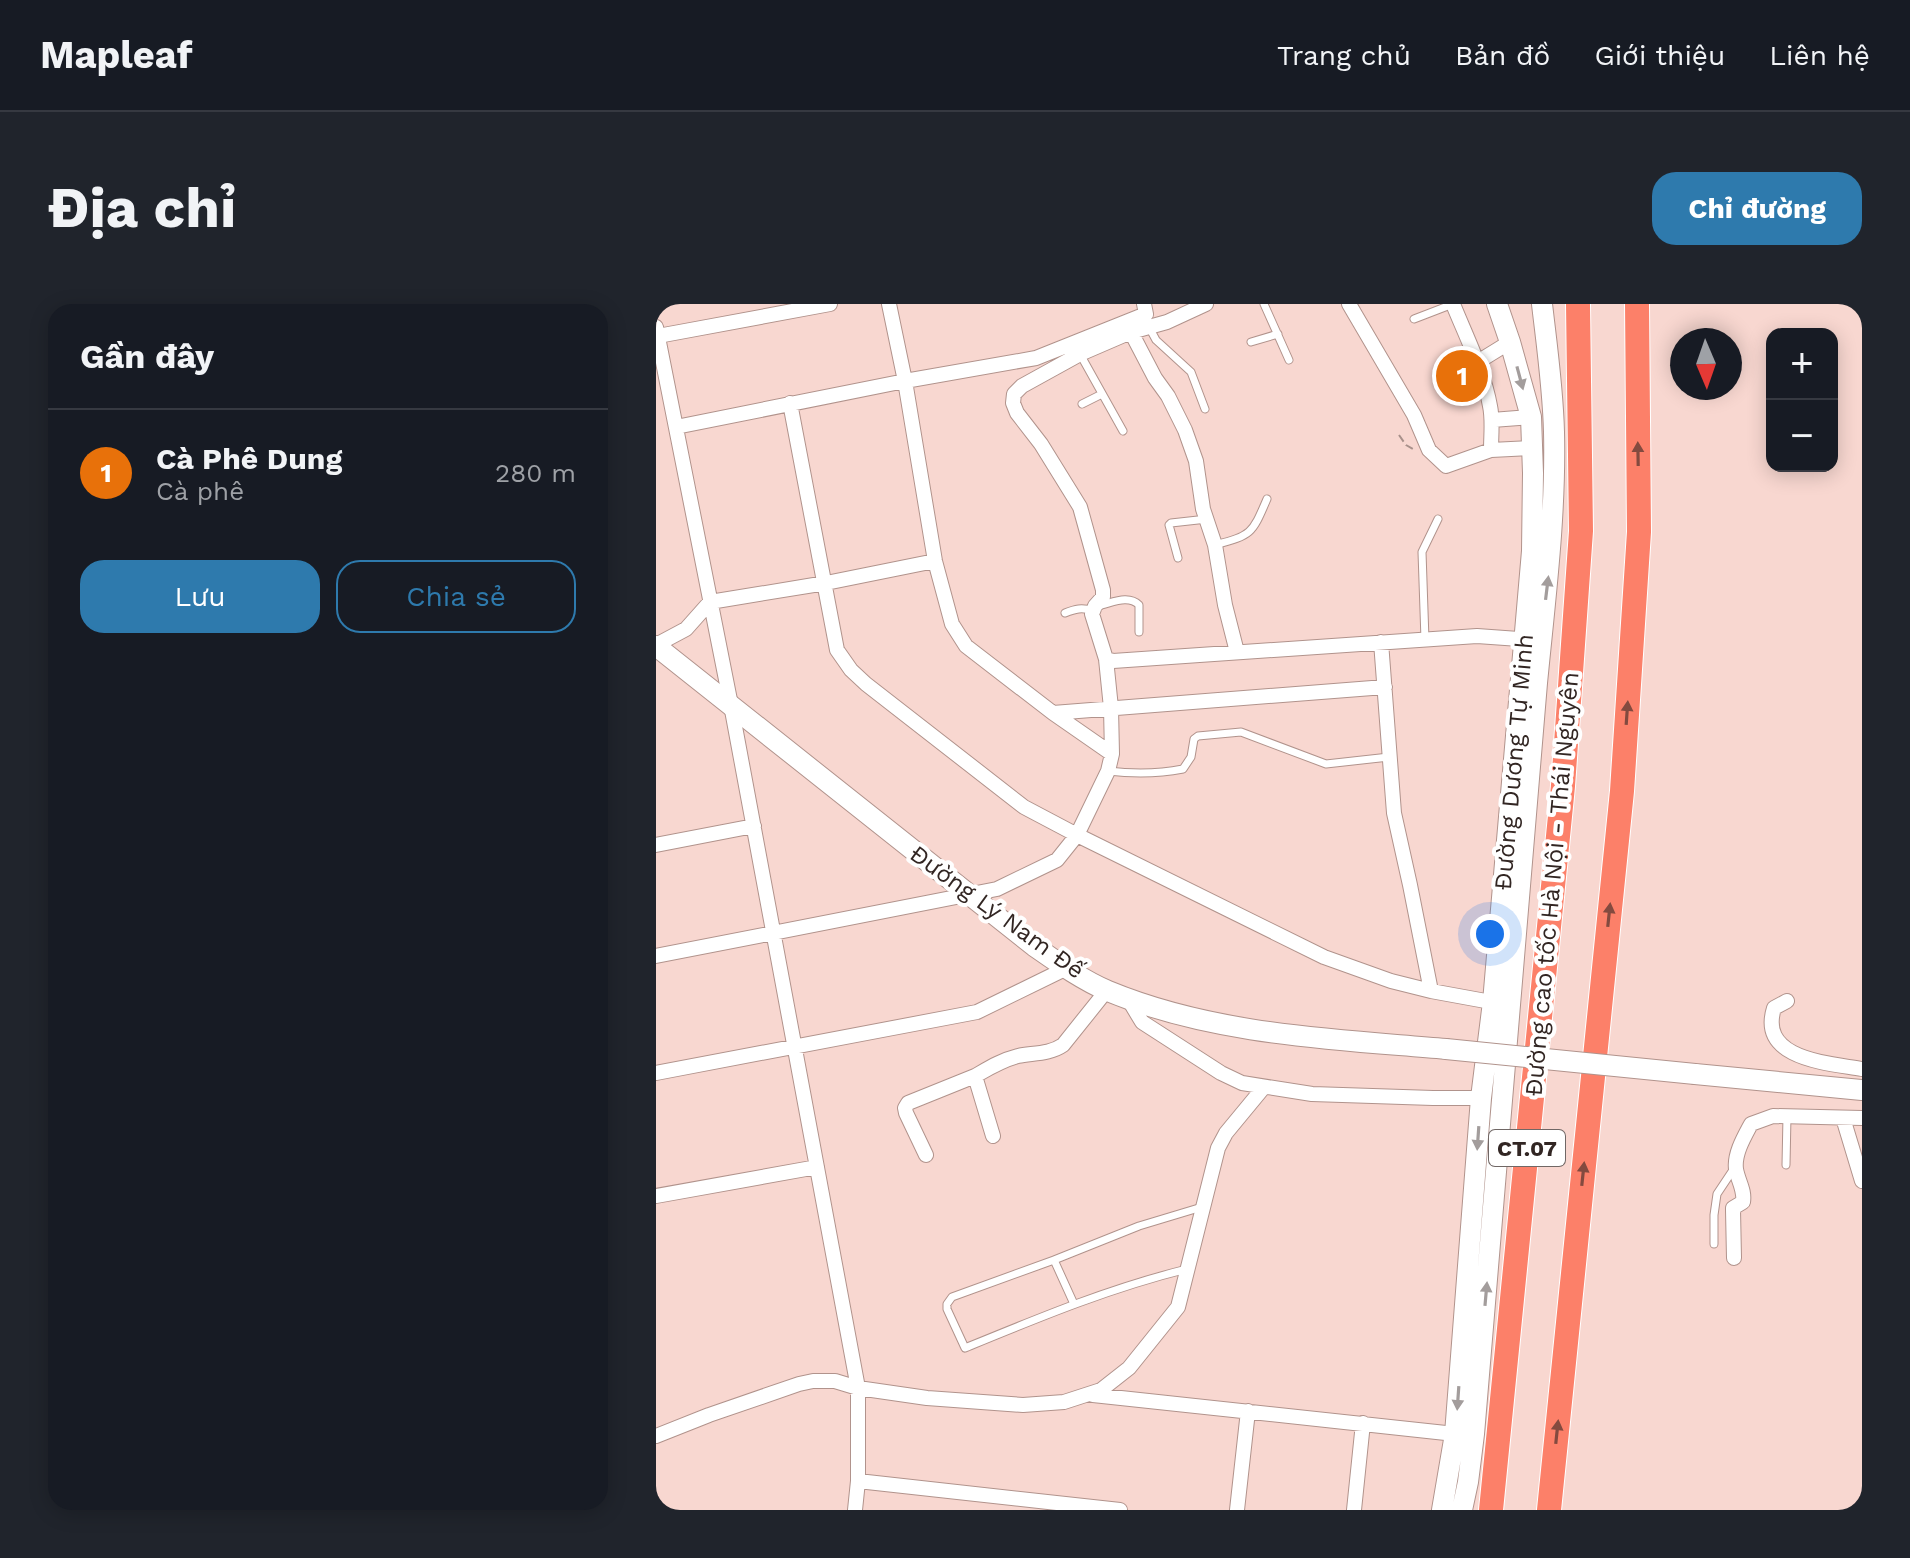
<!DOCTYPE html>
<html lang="vi">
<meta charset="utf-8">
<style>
body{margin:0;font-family:"Work Sans",sans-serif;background:#20242c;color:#f1f3f6}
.controls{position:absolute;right:24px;top:24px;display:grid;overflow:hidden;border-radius:16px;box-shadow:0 4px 20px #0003}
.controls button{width:72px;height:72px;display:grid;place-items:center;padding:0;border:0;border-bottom:2px solid #363941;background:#171b24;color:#f1f3f6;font:40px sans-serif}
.compass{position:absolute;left:1014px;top:24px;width:72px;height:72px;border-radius:50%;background:#171b24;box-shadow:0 4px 20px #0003;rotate:178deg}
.you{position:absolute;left:834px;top:630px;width:28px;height:28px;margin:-20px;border:6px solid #fff;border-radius:50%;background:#1a73e8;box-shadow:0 0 0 12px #1a73e833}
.badge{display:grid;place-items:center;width:52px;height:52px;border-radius:50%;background:#2e7aad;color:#fff;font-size:26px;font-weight:700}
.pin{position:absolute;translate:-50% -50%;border:4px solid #fff;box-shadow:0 2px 8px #0006}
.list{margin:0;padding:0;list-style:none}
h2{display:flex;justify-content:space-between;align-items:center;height:104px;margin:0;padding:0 32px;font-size:34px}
h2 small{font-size:26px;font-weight:400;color:#9ea1a6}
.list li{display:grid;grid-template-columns:52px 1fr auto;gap:24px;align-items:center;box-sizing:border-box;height:128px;padding:0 32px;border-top:2px solid #363941}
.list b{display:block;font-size:30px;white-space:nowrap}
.list p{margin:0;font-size:26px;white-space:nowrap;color:#9ea1a6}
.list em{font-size:26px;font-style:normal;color:#9ea1a6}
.actions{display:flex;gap:16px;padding:24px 32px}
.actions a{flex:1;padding:18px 0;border:2px solid #2e7aad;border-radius:24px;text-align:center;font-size:28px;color:#2e7aad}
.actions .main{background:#2e7aad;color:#fff}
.map{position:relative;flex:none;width:1206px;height:1206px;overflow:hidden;border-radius:24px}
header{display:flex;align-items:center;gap:48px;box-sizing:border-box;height:112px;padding:0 40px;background:#171b24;border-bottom:2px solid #363941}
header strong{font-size:38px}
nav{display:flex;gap:44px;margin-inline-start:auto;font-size:28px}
.intro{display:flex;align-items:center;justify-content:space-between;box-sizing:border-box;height:192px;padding:0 48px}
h1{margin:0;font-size:56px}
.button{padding:20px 36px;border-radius:24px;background:#2e7aad;color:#fff;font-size:28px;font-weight:700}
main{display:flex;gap:48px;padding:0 48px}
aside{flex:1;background:#171b24;border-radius:24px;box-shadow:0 4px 20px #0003}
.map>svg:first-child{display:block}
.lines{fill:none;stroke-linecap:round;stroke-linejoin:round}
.lane-casing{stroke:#b1938c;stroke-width:9}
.street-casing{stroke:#b1938c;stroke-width:16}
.secondary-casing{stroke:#b1938c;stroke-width:22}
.highway-casing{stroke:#fff;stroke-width:26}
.path{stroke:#a8908a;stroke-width:2;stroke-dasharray:8 4;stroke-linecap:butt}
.lane{stroke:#fff;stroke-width:7}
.street{stroke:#fff;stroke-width:14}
.secondary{stroke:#fff;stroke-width:20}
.highway{stroke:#fc8069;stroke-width:24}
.secondary-bridge-casing{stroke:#b1938c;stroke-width:22;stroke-linecap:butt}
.secondary-bridge{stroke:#fff;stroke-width:20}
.oneway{fill:#a39d9c}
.oneway2{fill:#834a3f}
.labels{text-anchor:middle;stroke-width:8;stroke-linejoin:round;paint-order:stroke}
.shield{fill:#fff;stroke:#706765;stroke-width:2}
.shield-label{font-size:22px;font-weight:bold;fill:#322623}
.street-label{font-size:24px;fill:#322623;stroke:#fff}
</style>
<header>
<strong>Mapleaf</strong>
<nav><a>Trang chủ</a><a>Bản đồ</a><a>Giới thiệu</a><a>Liên hệ</a></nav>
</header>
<div class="intro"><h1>Địa chỉ</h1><a class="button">Chỉ đường</a></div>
<main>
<aside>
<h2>Gần đây<small></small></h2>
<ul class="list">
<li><span class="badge" style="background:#e8710a">1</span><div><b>Cà Phê Dung</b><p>Cà phê</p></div><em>280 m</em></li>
</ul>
<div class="actions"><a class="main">Lưu</a><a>Chia sẻ</a></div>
</aside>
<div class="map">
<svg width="1206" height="1206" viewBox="0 0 1206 1206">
<rect width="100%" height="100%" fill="#f8d7d0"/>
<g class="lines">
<g class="lane-casing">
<path id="lane" d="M 608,0 L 633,56
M 758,15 L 797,0
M 493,23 L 500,36 L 535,68 L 549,105
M 595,38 L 622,30
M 424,50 L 467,127
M 791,77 L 822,64
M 426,100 L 446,90
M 559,241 C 596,231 596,230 611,195
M 522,254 L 513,221 L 515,219 L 551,215
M 445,301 C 458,298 473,291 483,301 L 483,328
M 409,309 C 419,305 426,303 437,307
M 769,336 L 766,248 L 782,215
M 452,467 C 477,470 502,470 527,465 L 535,453 L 538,435 L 542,432 L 585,428 L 670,460 L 733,453
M 1130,861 L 1131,812
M 1058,940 L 1058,911 L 1061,890 L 1079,863
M 398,956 L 296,993 L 291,1000 L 291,1005 L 309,1044 C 382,1014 454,984 531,965
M 418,1000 L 398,956 L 483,922 L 546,903"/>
</g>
<g class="street-casing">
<path id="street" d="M 233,0 L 249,77 L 279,257 L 296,320 L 310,342 L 397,409 L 456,450
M 550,0 L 511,18 L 475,28 L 424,50 L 366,82 L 358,90 L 357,99 L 361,109 L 385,140 L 424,203 L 447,286 L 447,293 L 439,302 L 436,310 L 450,355 L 457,357 L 821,332 L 877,336
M 693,0 L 758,111 L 773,146 L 790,162 L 835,146 L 877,144
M 797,0 C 810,32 828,68 834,102 C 837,116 835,131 835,146
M 0,23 L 75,401 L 202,1084 L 202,1177 L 199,1206
M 475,28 L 499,74 L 512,92 L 529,126 L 540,157 L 547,205 L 559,241 L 569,301 L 581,348
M 2,32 L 174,0
M 820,59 L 854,38
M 134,99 L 181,346 L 195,366 L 210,380 L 368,503 L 421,531 L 668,653 L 735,677 L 775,687 L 846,700
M 836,116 L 875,113
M 20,123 L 249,77 L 380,54 L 490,10 L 488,0
M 725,338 L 738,509 L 754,581 L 775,687
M 0,341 L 30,325 L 54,298 L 170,279 L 279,257
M 397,409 L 729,383
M 0,541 L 98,522
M 0,652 L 341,585 L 401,556 L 421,531 L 452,467 L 456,450 L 455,404 L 450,355
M 471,693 L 486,718 L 565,769 L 586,779 L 656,790 L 777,794 L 825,794
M 1131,697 L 1118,704 C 1102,756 1173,759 1206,765
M 0,769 L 321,708 L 411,664
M 1187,814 L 1206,877
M 337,832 L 319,772 C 333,764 346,756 362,752 C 377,749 394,750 407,741 L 451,686
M 270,851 L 250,809 L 249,804 L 252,799 L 319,772
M 0,892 L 161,863
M 1078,954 L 1077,906 L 1077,904 L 1087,898 C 1089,886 1082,877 1080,865 C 1078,850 1088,833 1095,820 L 1117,812 L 1206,814
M 437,1091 L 799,1130
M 0,1132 L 53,1111 L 143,1080 L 157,1077 L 179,1077 L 202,1084 L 271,1094 L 367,1101 L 408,1098 L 445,1086 L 473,1064 L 522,1003 L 562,844 L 570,829 L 608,783
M 202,1177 L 464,1206
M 581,1206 L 592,1107
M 698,1206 L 707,1119"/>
</g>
<g class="secondary-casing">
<path id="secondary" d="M 0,342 L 378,642 C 401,658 426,676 452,687 C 558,731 677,735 790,745
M 1039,770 L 1206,786
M 786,1206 L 799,1130 L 825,794 L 837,698 L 876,247 L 877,169 L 875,113 L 854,38 L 841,0
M 806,1206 L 812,1178 L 818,1130 L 881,379 C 889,296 900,212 898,128 C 897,85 891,43 886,0"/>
</g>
<g class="highway-casing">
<path id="highway" d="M 835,1206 L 907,482 L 925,227 L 922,0
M 893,1206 L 966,487 L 983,228 L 981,0"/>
</g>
<path class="path" d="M 743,131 L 750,141 L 757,145"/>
<use href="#lane" class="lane"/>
<use href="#street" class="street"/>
<use href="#secondary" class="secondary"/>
<use href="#highway" class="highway"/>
<g class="secondary-bridge-casing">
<path id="secondary-bridge" d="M 790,745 L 1039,770"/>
</g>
<use href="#secondary-bridge" class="secondary-bridge"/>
</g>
<defs><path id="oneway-solid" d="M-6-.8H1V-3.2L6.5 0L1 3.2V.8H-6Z" transform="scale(2)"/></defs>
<g class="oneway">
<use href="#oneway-solid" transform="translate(864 74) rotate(75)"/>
<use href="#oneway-solid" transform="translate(891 284) rotate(-83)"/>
<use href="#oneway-solid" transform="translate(822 834) rotate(94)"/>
<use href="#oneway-solid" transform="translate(830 990) rotate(-85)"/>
<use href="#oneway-solid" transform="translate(802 1094) rotate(94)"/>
</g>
<g class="oneway2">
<use href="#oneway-solid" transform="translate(982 150) rotate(-91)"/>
<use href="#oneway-solid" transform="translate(971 409) rotate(-86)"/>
<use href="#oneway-solid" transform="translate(953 611) rotate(-84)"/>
<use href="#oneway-solid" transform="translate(927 870) rotate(-84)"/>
<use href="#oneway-solid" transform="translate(901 1128) rotate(-84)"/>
</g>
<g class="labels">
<rect class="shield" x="833" y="826" width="76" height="36" rx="6"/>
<g class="shield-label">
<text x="871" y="852">CT.07</text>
</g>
<g class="street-label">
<text transform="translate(858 458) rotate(-85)" y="8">Đường Dương Tự Minh</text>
<text transform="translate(896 580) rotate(-85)" y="8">Đường cao tốc Hà Nội - Thái Nguyên</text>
<text transform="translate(341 608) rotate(36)" y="8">Đường Lý Nam Đế</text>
</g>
</g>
</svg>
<div class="controls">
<button>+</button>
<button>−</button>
</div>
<svg class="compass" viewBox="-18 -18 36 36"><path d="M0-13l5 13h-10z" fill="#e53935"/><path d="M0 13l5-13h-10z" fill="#9ea1a6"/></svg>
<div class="you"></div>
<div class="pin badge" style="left:806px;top:72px;background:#e8710a">1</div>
</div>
</main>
